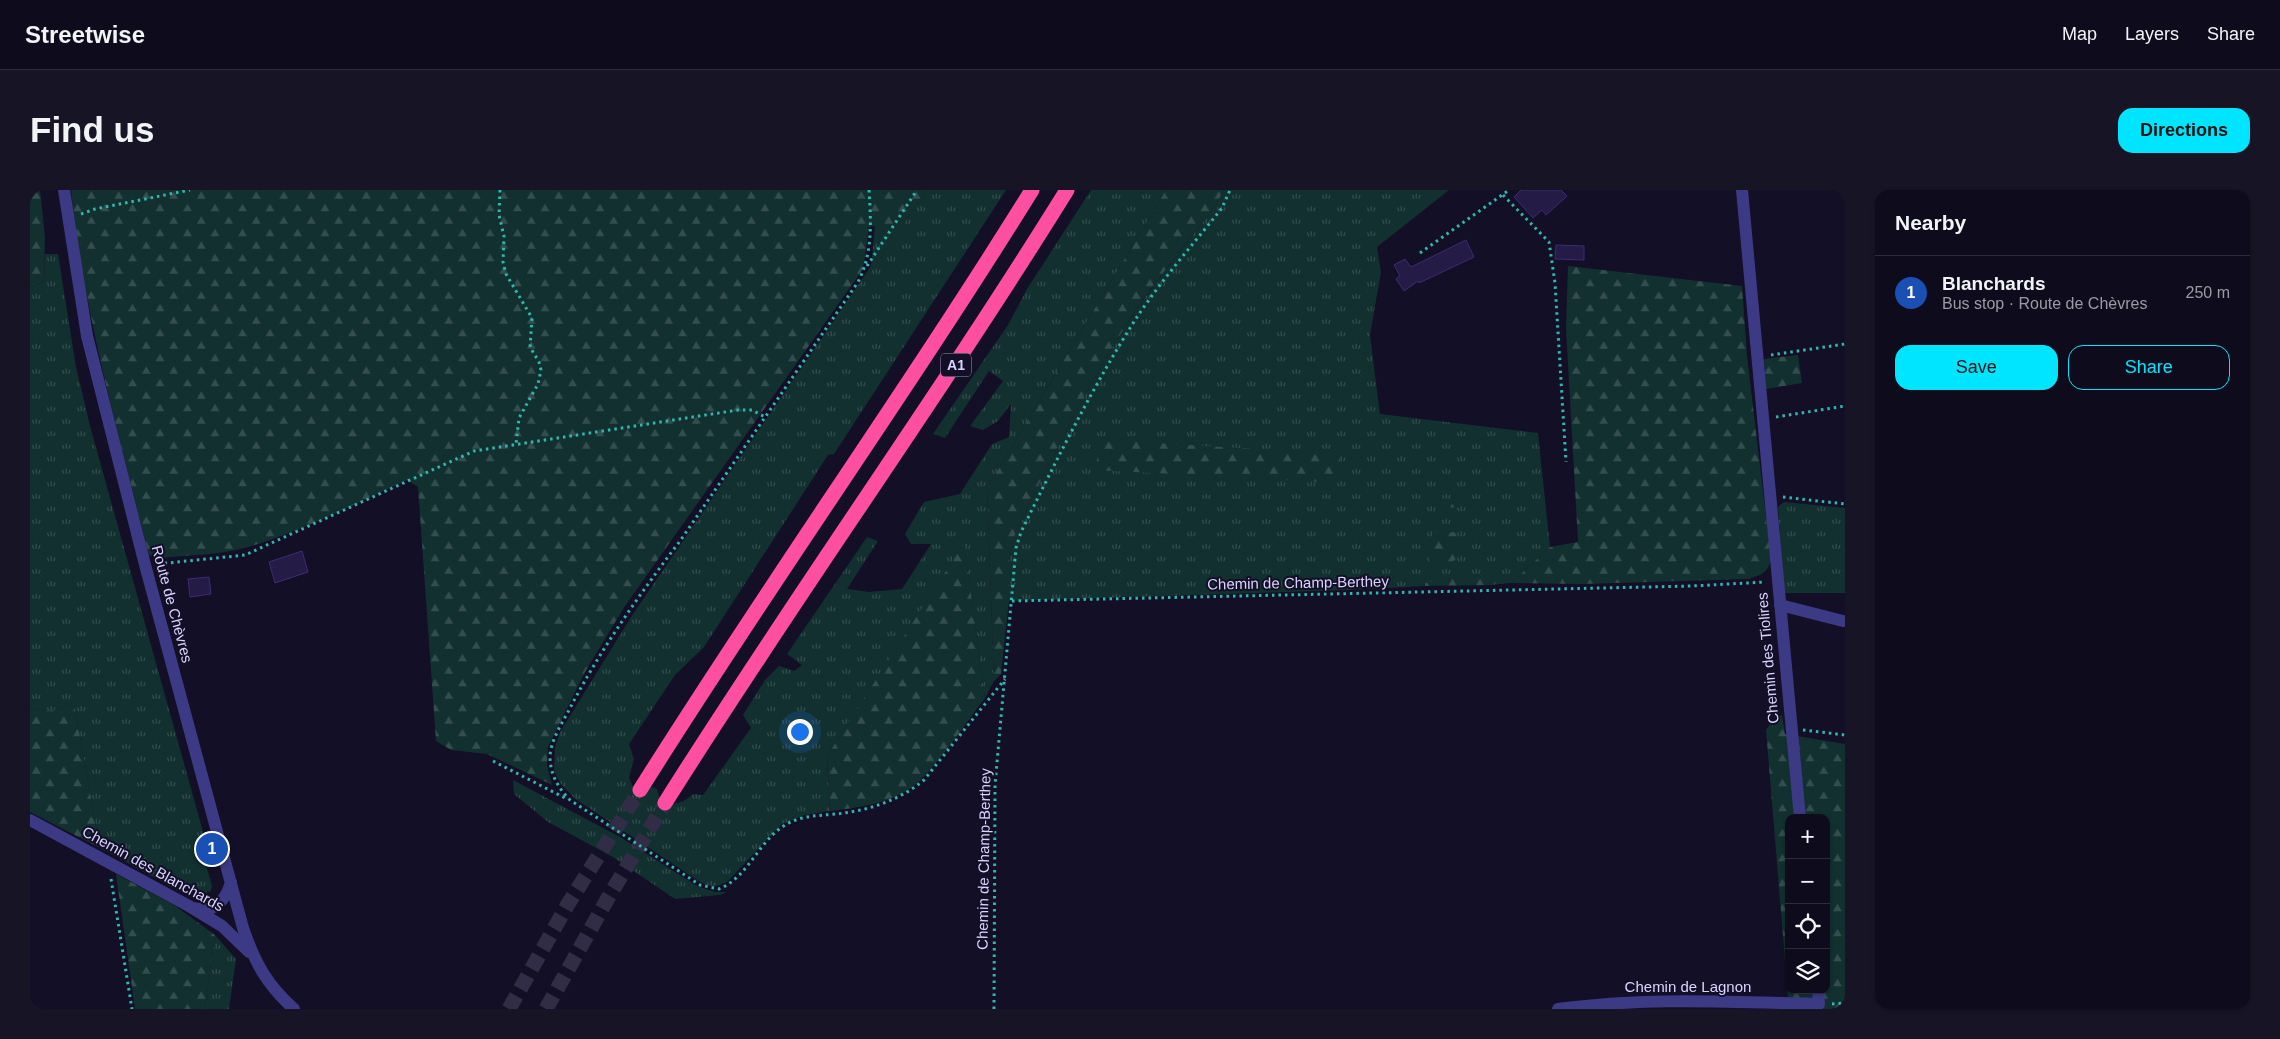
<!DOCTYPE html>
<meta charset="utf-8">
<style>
body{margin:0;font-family:Arial,sans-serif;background:#171425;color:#f1f3f6}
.controls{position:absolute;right:15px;bottom:15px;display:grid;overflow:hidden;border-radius:10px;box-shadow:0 1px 4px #0004}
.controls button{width:45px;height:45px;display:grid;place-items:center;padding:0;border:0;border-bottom:1px solid #2e2b3b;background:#0e0b1c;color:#f1f3f6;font:25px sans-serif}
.you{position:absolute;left:769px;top:541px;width:18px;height:18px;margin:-12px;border:4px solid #fff;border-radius:50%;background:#1a73e8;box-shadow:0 0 0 8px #1a73e833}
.badge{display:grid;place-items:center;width:32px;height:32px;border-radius:50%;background:#00e5ff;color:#fff;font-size:16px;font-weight:700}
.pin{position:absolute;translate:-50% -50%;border:2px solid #fff;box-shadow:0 1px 5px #0006}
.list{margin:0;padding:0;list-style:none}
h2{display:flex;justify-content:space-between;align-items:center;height:65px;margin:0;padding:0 20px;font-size:21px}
h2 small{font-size:16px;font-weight:400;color:#9b9ba3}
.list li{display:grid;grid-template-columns:32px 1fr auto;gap:15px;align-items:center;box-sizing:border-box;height:75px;padding:0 20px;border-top:1px solid #2e2b3b}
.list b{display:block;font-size:19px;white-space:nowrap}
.list p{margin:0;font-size:16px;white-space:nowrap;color:#9b9ba3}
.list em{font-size:16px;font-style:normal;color:#9b9ba3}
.actions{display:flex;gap:10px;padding:15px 20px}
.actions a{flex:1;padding:11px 0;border:1px solid #00e5ff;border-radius:15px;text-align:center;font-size:18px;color:#00e5ff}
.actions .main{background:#00e5ff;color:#111}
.icon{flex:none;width:28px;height:28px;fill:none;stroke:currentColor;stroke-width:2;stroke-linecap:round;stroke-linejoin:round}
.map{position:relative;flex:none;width:1815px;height:819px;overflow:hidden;border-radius:15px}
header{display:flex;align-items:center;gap:30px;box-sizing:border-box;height:70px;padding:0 25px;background:#0e0b1c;border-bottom:1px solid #2e2b3b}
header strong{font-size:24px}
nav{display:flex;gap:28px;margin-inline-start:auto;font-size:18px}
.intro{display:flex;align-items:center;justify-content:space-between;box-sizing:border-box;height:120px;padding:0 30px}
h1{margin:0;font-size:35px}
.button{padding:12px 22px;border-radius:15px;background:#00e5ff;color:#111;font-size:18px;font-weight:700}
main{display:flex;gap:30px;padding:0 30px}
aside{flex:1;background:#0e0b1c;border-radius:15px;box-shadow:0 1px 4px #0004}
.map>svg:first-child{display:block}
.grass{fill:url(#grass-tufts)}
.forest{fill:url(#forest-firs);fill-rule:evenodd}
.building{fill:#241b47;stroke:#3b2d73}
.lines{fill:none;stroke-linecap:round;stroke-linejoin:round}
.highway-tunnel{stroke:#312d47;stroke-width:15;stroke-dasharray:15 8;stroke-linecap:butt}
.path{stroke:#2fb8b0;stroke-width:3;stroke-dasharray:2.5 4;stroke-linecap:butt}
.minor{stroke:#3d3a85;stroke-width:12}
.highway{stroke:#ff4fa3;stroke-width:15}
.labels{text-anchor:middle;stroke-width:4;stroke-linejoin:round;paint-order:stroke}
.shield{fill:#130f26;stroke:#9e99be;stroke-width:1}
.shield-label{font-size:14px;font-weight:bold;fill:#d9d4ff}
.street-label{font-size:15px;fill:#d9d4ff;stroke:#130f26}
</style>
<header>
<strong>Streetwise</strong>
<nav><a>Map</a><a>Layers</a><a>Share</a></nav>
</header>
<div class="intro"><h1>Find us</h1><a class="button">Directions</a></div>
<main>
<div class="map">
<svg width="1815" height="819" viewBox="0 0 1815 819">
<defs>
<pattern id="grass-tufts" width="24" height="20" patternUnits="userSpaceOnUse" patternTransform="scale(1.25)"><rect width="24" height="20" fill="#12302f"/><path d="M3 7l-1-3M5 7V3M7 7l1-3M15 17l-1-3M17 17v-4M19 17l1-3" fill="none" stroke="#344d4e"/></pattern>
<pattern id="forest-firs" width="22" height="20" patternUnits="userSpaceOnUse" patternTransform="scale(1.25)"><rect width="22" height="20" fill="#12302f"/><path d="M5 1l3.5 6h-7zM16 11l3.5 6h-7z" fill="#344d4e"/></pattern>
</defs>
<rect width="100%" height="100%" fill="#130f26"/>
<path class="grass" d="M 898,0 L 976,0 L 804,264 L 798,265 L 674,457 L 645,485 L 599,554 L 604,569 L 599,588 L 604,599 L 615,601 L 622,597 L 627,599 L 631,612 C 645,616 653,613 663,604 L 673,605 L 721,538 L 713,525 L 735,490 L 749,476 L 764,481 L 772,475 L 757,464 L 837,347 L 848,351 L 817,399 L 839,402 L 872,399 L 901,354 L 881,354 L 875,344 L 894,312 L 930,304 L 962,254 L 979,247 L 981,214 L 968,231 L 953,240 L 940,236 L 973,191 L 959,181 L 915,248 L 903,244 L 978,135 L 997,99 L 1061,0 L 1136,0 L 957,298 L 964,491 L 955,508 L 934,355 L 797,566 L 800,621 L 775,625 L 752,634 L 698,691 C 687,698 681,697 670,692 L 544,608 L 531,594 L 524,581 L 525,557 L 530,542 L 603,424 L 841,76 L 845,36 L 863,48 Z
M 1194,0 L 1419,0 L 1347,57 L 1351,82 L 1340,145 L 1350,224 L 1508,243 L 1520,357 L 1481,393 L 1461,395 L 1466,387 L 1395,393 L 1395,396 L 1316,400 L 979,411 L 979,370 L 986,340 L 1039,234 L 1078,164 L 1112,111 L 1185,16 Z
M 15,64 L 28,64 L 46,177 L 60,236 L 177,656 L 175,671 L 182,696 L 181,701 L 168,706 L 153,703 L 70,658 L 44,513 L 21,521 L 0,519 L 0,98 L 14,91 Z
M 1754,312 L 1815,318 L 1815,403 L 1754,403 L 1748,317 Z
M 483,590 L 590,647 L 667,696 L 685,702 L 697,702 L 690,705 L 645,709 L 583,667 L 518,632 L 484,604 Z
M 185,745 L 206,769 L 199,819 L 175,819 Z"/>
<path class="forest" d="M 0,0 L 10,0 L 15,47 L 14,91 L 0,98 Z
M 41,0 L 898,0 L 863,49 L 845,36 L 839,37 L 834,74 L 831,82 L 595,416 L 555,482 L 518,557 L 517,575 L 522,595 L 457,564 L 421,560 L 406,551 L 388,297 L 377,290 C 325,314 273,341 218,357 C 190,365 159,365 130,368 L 127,365 L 119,366 C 89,245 54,125 41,0 Z
M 1136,0 L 1194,0 L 1185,16 L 1113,109 L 1078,164 L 1039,234 L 986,340 L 979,370 L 979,411 L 971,484 L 964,491 L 957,298 Z
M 1538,76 L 1712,96 L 1717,166 L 1741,369 C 1738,383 1731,385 1718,389 L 1553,394 L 1481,393 L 1520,357 L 1548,352 L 1536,138 Z
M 1768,165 L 1772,193 L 1736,199 L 1734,169 Z
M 1076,250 L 1310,264 L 1311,293 L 1065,280 L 1068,264 Z
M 1431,310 L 1431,317 L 1412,318 L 1412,314 Z
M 1426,342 C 1437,365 1426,377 1401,374 C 1395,362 1398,355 1404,343 Z
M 934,353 L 955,508 C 937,531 901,586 878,600 C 855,614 826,618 800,621 L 797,566 Z
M 1432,384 L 1467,387 L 1461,395 L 1395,396 L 1395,393 Z
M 44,513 L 70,658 L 0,622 L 0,519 L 21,521 Z
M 1752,525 L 1755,544 L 1815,554 L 1815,819 L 1759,819 L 1736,540 L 1742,531 ZM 1759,628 L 1796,628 L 1796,800 L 1759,800 Z
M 86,684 L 144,715 L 185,745 L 175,819 L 105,819 Z"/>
<path class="building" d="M 1491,0 L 1531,0 L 1537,6 L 1516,25 L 1512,20 L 1503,28 L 1484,7 Z
M 1436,50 L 1444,67 L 1389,93 L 1388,91 L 1374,101 L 1366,89 L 1370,86 L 1364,75 L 1375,69 L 1381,77 Z
M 1526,55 L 1554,56 L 1554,70 L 1525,69 Z
M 272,361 L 278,382 L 245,393 L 239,372 Z
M 179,387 L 181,404 L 160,407 L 158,389 Z"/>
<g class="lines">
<path class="highway-tunnel" d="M 479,819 L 538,714 L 610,600
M 516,819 L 578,708 L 635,613"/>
<path class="path" d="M 470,0 L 469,25 L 474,46 L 473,72 L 476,84 L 502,128 L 500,157 L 509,172 L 511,180 L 508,194 L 489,228 L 486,254
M 839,0 C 841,32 843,63 828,92 L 650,351 C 609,405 570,460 539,520 C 531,535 521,550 520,566 C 520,584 528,598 540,610 L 670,695 L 689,699 C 719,687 729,649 757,634 C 774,624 795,626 814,623 C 843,619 871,609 894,590 L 975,489
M 1473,5 L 1519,52 L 1525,93 L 1536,272
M 51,24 L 65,19 L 160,0
M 1390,63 L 1479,0
M 837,76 L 887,0
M 1741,165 L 1815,154
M 1746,227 L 1815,216
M 1753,307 L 1815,314
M 128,374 L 215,365 L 444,261 L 708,220 L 722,220 L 735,227
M 982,411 L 1662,396 L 1735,392
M 1773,540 L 1815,545
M 463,571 L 537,609
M 81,689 L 102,819
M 1802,814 L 1815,813
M 964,819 L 965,595 L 986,358 L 991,342 C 1025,273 1059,204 1100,138 C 1126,96 1161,57 1192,18 L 1200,0"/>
<path class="minor" d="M 34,0 L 57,146 L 114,371 L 213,738 C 225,773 237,795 264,819
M 1712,0 L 1770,628
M 1750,415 L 1813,431
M 0,630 L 159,716 L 192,736 L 219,762
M 164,718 C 184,724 196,710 201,692
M 1528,819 C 1614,807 1702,812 1789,814 L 1788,800"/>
<path class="highway" d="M 610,600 C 737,397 876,203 1002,0
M 635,613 C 765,406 908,208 1037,0"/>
</g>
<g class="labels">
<rect class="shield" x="911" y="163.5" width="30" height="23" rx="4"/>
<g class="shield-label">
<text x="926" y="180">A1</text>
</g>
<g class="street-label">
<text transform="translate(1268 393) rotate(-1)" y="5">Chemin de Champ-Berthey</text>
<text transform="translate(142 414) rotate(75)" y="5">Route de Chèvres</text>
<text transform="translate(1738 468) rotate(-95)" y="5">Chemin des Tiolires</text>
<text transform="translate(954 669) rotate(-89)" y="5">Chemin de Champ-Berthey</text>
<text transform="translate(123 679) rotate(29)" y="5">Chemin des Blanchards</text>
<text x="1658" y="802">Chemin de Lagnon</text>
</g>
</g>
</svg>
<div class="controls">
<button>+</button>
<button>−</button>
<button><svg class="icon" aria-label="locate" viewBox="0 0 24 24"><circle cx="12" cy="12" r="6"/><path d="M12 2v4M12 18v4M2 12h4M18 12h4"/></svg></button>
<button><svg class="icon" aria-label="layers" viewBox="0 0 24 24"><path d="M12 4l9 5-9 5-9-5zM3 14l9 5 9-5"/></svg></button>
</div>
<div class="you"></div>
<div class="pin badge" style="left:182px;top:659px;background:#1a4fb4">1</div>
</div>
<aside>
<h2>Nearby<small></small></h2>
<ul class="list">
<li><span class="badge" style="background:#1a4fb4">1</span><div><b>Blanchards</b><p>Bus stop · Route de Chèvres</p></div><em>250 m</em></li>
</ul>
<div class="actions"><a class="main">Save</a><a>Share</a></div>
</aside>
</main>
